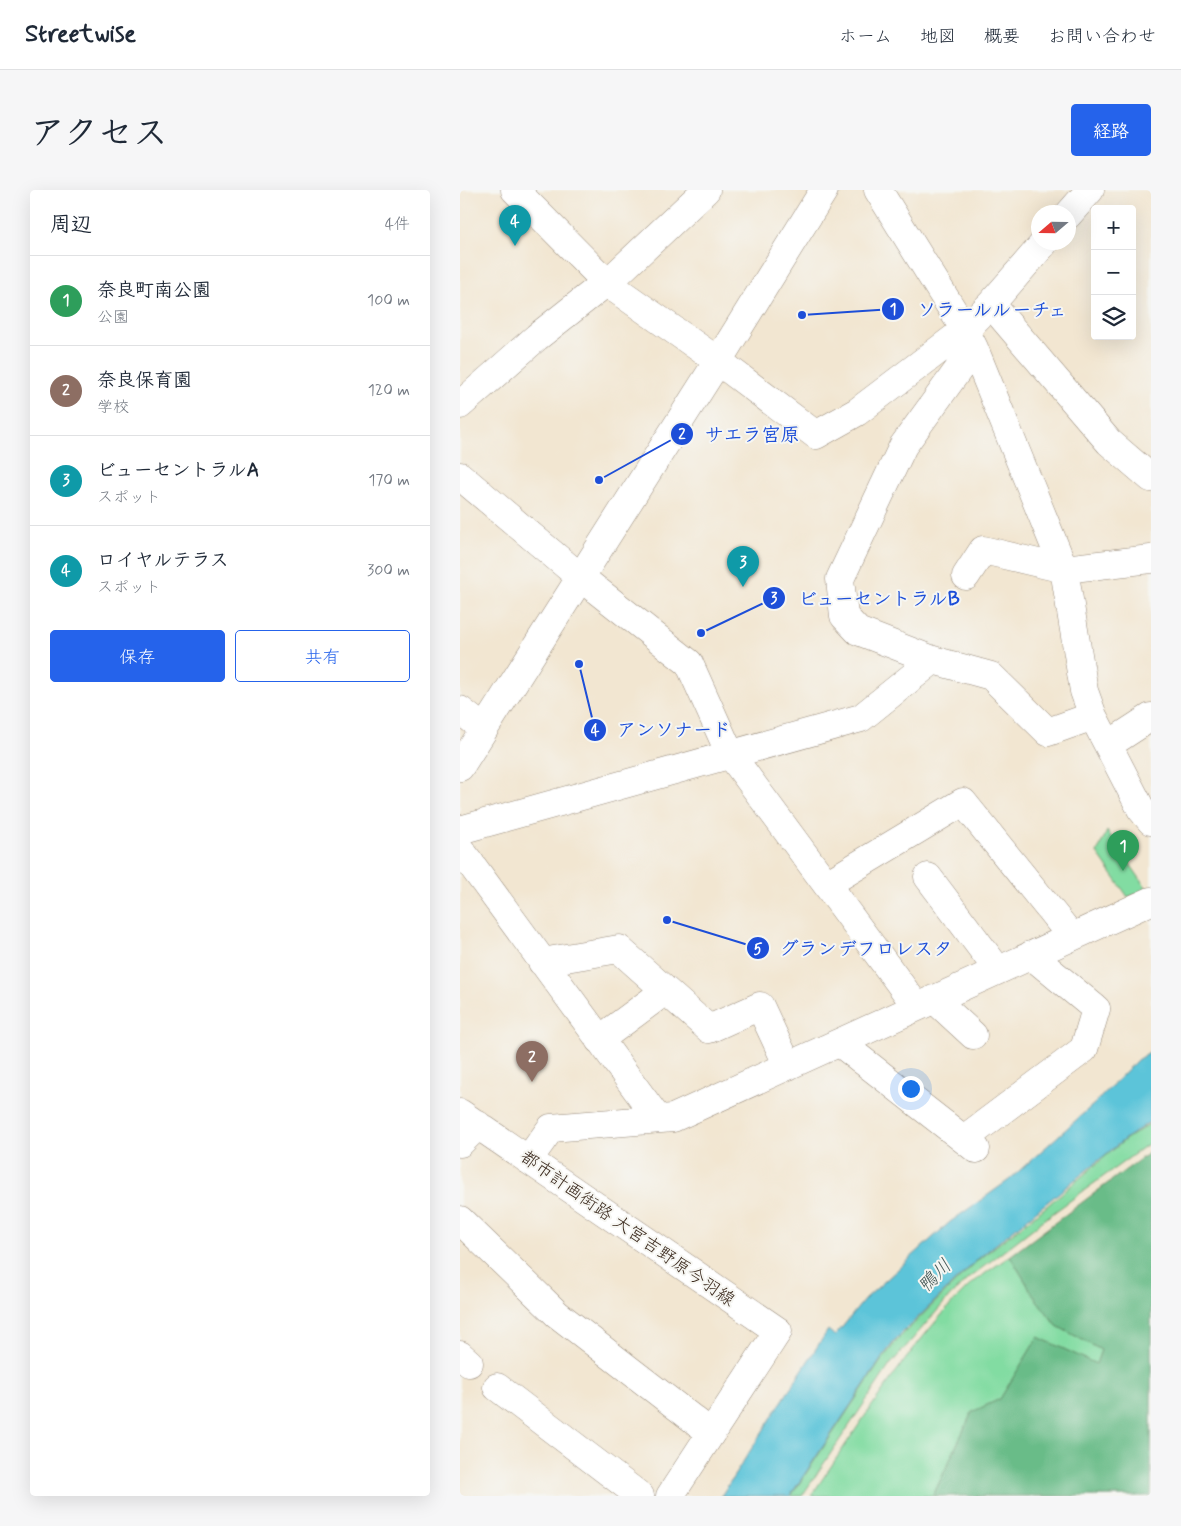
<!DOCTYPE html>
<html lang="ja">
<meta charset="utf-8">
<style>
body{margin:0;font-family:Mynerve,"Klee One",sans-serif;background:#f6f6f7;color:#1f2937}
.controls{position:absolute;right:15px;top:15px;display:grid;overflow:hidden;border-radius:5px;box-shadow:0 5px 20px #0002}
.controls button{width:45px;height:45px;display:grid;place-items:center;padding:0;border:0;border-bottom:1px solid #e0e1e3;background:#fff;color:#1f2937;font:25px sans-serif}
.compass{position:absolute;left:571px;top:15px;width:45px;height:45px;border-radius:50%;background:#fff;box-shadow:0 5px 20px #0002;rotate:250deg}
.you{position:absolute;left:450px;top:898px;width:18px;height:18px;margin:-12px;border:4px solid #fff;border-radius:50%;background:#1a73e8;box-shadow:0 0 0 8px #1a73e833}
.badge{display:grid;place-items:center;width:32px;height:32px;border-radius:50%;background:#2563eb;color:#fff;font-size:16px;font-weight:700}
.pin{position:absolute;translate:-50% -41px;filter:drop-shadow(0 1px 2px #0008)}
.pin::after{content:'';position:absolute;top:26px;width:18px;height:15px;background:inherit;clip-path:polygon(0 0,100% 0,50% 100%)}
.list{margin:0;padding:0;list-style:none}
h2{display:flex;justify-content:space-between;align-items:center;height:65px;margin:0;padding:0 20px;font-size:21px}
h2 small{font-size:16px;font-weight:400;color:#747a83}
.list li{display:grid;grid-template-columns:32px 1fr auto;gap:15px;align-items:center;box-sizing:border-box;height:90px;padding:0 20px;border-top:1px solid #e0e1e3}
.list b{display:block;font-size:19px;white-space:nowrap}
.list p{margin:0;font-size:16px;white-space:nowrap;color:#747a83}
.list em{font-size:16px;font-style:normal;color:#747a83}
.actions{display:flex;gap:10px;padding:15px 20px}
.actions a{flex:1;padding:11px 0;border:1px solid #2563eb;border-radius:5px;text-align:center;font-size:18px;color:#2563eb}
.actions .main{background:#2563eb;color:#fff}
.icon{flex:none;width:28px;height:28px;fill:none;stroke:currentColor;stroke-width:2;stroke-linecap:round;stroke-linejoin:round}
.map{position:relative;flex:none;width:691px;height:1306px;overflow:hidden;border-radius:5px}
header{display:flex;align-items:center;gap:30px;box-sizing:border-box;height:70px;padding:0 25px;background:#fff;border-bottom:1px solid #e0e1e3}
header strong{font-size:24px}
nav{display:flex;gap:28px;margin-inline-start:auto;font-size:18px}
.intro{display:flex;align-items:center;justify-content:space-between;box-sizing:border-box;height:120px;padding:0 30px}
h1{margin:0;font-size:35px}
.button{padding:12px 22px;border-radius:5px;background:#2563eb;color:#fff;font-size:18px;font-weight:700}
main{display:flex;gap:30px;padding:0 30px}
aside{flex:1;background:#fff;border-radius:5px;box-shadow:0 5px 20px #0002}
.map>svg:first-child{display:block}
.green{fill:#82dca2;stroke:#5e8360}
.forest{fill:#69bc88;stroke:#527353}
.water{fill:#5cc4d9;stroke:#4c777c}
.lines{fill:none;stroke-linecap:round;stroke-linejoin:round}
.minor-casing{stroke:#968878;stroke-width:29}
.minor{stroke:#fff;stroke-width:28}
.labels{text-anchor:middle;stroke-width:4;stroke-linejoin:round;paint-order:stroke}
.street-label{font-size:18px;fill:#3b2a1e;stroke:#f6f6f2}
.water-label{font-size:19px;font-style:italic;fill:#455856;stroke:#f6f6f2}
.leader{fill:none;stroke:#1d4ed8;stroke-width:2}
.callout-dot{fill:#1d4ed8;stroke:#f6f6f2;stroke-width:2}
.mark-label{font-size:15px;text-anchor:middle;font-weight:bold;fill:#fff}
.callout-label{font-size:19px;text-anchor:middle;font-weight:bold;fill:#1d4ed8;stroke:#f6f6f2;stroke-width:4;stroke-linejoin:round;paint-order:stroke}
</style>
<header>
<strong>Streetwise</strong>
<nav><a>ホーム</a><a>地図</a><a>概要</a><a>お問い合わせ</a></nav>
</header>
<div class="intro"><h1>アクセス</h1><a class="button">経路</a></div>
<main>
<aside>
<h2>周辺<small>4件</small></h2>
<ul class="list">
<li><span class="badge" style="background:#2e9e5b">1</span><div><b>奈良町南公園</b><p>公園</p></div><em>100 m</em></li>
<li><span class="badge" style="background:#8d6e63">2</span><div><b>奈良保育園</b><p>学校</p></div><em>120 m</em></li>
<li><span class="badge" style="background:#0f9aa8">3</span><div><b>ビューセントラルA</b><p>スポット</p></div><em>170 m</em></li>
<li><span class="badge" style="background:#0f9aa8">4</span><div><b>ロイヤルテラス</b><p>スポット</p></div><em>300 m</em></li>
</ul>
<div class="actions"><a class="main">保存</a><a>共有</a></div>
</aside>
<div class="map">
<svg width="691" height="1306" viewBox="0 0 691 1306">
<rect width="100%" height="100%" fill="#f6f6f2"/>
<filter id="ink" filterUnits="userSpaceOnUse"><feTurbulence type="fractalNoise" baseFrequency=".02" numOctaves="2"/><feDisplacementMap in="SourceGraphic" scale="10" xChannelSelector="R" yChannelSelector="G"/><feConvolveMatrix kernelMatrix="1 2 1 2 8 2 1 2 1" color-interpolation-filters="sRGB"/></filter>
<filter id="wash" filterUnits="userSpaceOnUse"><feTurbulence type="fractalNoise" baseFrequency=".0096" numOctaves="4" result="noise"/><feDisplacementMap in="SourceGraphic" scale="20" xChannelSelector="R" yChannelSelector="G"/><feGaussianBlur stdDeviation="1.12" result="paint"/><feColorMatrix in="noise" values="0 0 0 0 0 0 0 0 0 0 0 0 0 0 0 0 0 1.4 0 .05"/><feComposite in="paint" operator="in"/></filter>
<g filter="url(#wash)">
<rect width="100%" height="100%" fill="#f2e6d1"/>
<path class="green" d="M 647,641 L 688,700 L 668,707 L 637,663 Z
M 691,933 L 691,952 L 585,1029 L 509,1088 L 490,1106 L 430,1175 L 342,1306 L 331,1306 L 421,1171 L 438,1149 L 519,1069 L 582,1020 L 666,949 Z
M 550,1066 L 576,1109 L 597,1136 L 641,1160 L 636,1174 L 578,1147 L 540,1209 L 512,1222 L 473,1306 L 351,1306 C 398,1237 448,1156 507,1098 C 520,1086 536,1076 550,1066 Z"/>
<path class="forest" d="M 691,961 L 691,1306 L 473,1306 L 512,1222 L 540,1209 L 578,1147 L 636,1174 L 641,1160 L 597,1136 L 576,1109 L 550,1066 Z"/>
<path class="water" d="M 691,861 L 691,931 L 666,948 L 519,1068 L 437,1148 L 424,1165 L 330,1306 L 261,1306 L 368,1140 L 375,1146 L 405,1109 L 490,1032 L 549,990 L 634,914 L 677,870 Z"/>
</g>
<g filter="url(#ink)">
<g class="lines">
<g class="minor-casing">
<path id="minor" d="M 55,0 L 147,93 L 258,171 L 356,245 L 397,222 L 505,140 L 531,114 L 585,52
M 418,0 L 505,140 L 514,158 L 604,379 L 624,501 L 633,526 L 681,619 L 691,631
M 608,25 L 630,0
M 531,114 L 649,252 L 691,288
M 514,158 L 443,256 L 380,389 L 384,426 L 398,441 L 473,470 L 531,486 L 588,542 L 633,526
M 0,215 L 77,147 L 158,83 L 246,0
M 0,286 L 120,387 L 229,473 L 270,564 L 457,817
M 506,386 L 523,360 L 604,379 L 691,369
M 0,520 L 24,539
M 648,555 L 691,527
M 0,577 L 258,171 L 364,0
M 0,640 L 401,528 L 473,470
M 0,659 L 198,929
M 468,687 L 538,780
M 367,694 L 503,612 L 612,747
M 82,772 L 159,759 L 249,839 L 300,816 L 328,876
M 474,809 L 513,845
M 139,850 L 205,801
M 380,853 L 516,959
M 0,923 L 318,1141 L 210,1306
M 504,949 L 624,859 L 636,819 L 571,765
M 0,953 L 18,935
M 68,970 L 91,938 L 213,928 L 691,711
M 0,1030 L 97,1124 L 251,1243
M 0,1165 L 9,1173
M 37,1197 L 180,1306"/>
</g>
<use href="#minor" class="minor"/>
</g>
</g>
<g class="labels">
<g class="street-label">
<text transform="translate(168 1038) rotate(35)" y="6">都市計画街路 大宮吉野原今羽線</text>
</g>
<g class="water-label">
<text transform="translate(474 1085) rotate(-45)" y="7">鴨川</text>
</g>
</g>
<path class="leader" d="M342 125L433 119M139 290L222 244M241 443L314 408M119 474L135 540M207 730L298 758"/>
<g class="callout-dot">
<circle cx="342" cy="125" r="5"/>
<circle cx="139" cy="290" r="5"/>
<circle cx="241" cy="443" r="5"/>
<circle cx="119" cy="474" r="5"/>
<circle cx="207" cy="730" r="5"/>
<circle cx="433" cy="119" r="12"/>
<circle cx="222" cy="244" r="12"/>
<circle cx="314" cy="408" r="12"/>
<circle cx="135" cy="540" r="12"/>
<circle cx="298" cy="758" r="12"/>
</g>
<g class="mark-label">
<text x="433" y="124">1</text>
<text x="222" y="249">2</text>
<text x="314" y="413">3</text>
<text x="135" y="545">4</text>
<text x="298" y="764">5</text>
</g>
<g class="callout-label">
<text x="532" y="126">ソラールルーチェ</text>
<text x="292" y="251">サエラ宮原</text>
<text x="419" y="415">ビューセントラルB</text>
<text x="214" y="546">アンソナード</text>
<text x="406" y="765">グランデフロレスタ</text>
</g>
</svg>
<div class="controls">
<button>+</button>
<button>−</button>
<button><svg class="icon" aria-label="layers" viewBox="0 0 24 24"><path d="M12 4l9 5-9 5-9-5zM3 14l9 5 9-5"/></svg></button>
</div>
<svg class="compass" viewBox="-18 -18 36 36"><path d="M0-13l5 13h-10z" fill="#e53935"/><path d="M0 13l5-13h-10z" fill="#747a83"/></svg>
<div class="you"></div>
<div class="pin badge" style="left:663px;top:681px;background:#2e9e5b">1</div>
<div class="pin badge" style="left:72px;top:892px;background:#8d6e63">2</div>
<div class="pin badge" style="left:283px;top:397px;background:#0f9aa8">3</div>
<div class="pin badge" style="left:55px;top:56px;background:#0f9aa8">4</div>
</div>
</main>
